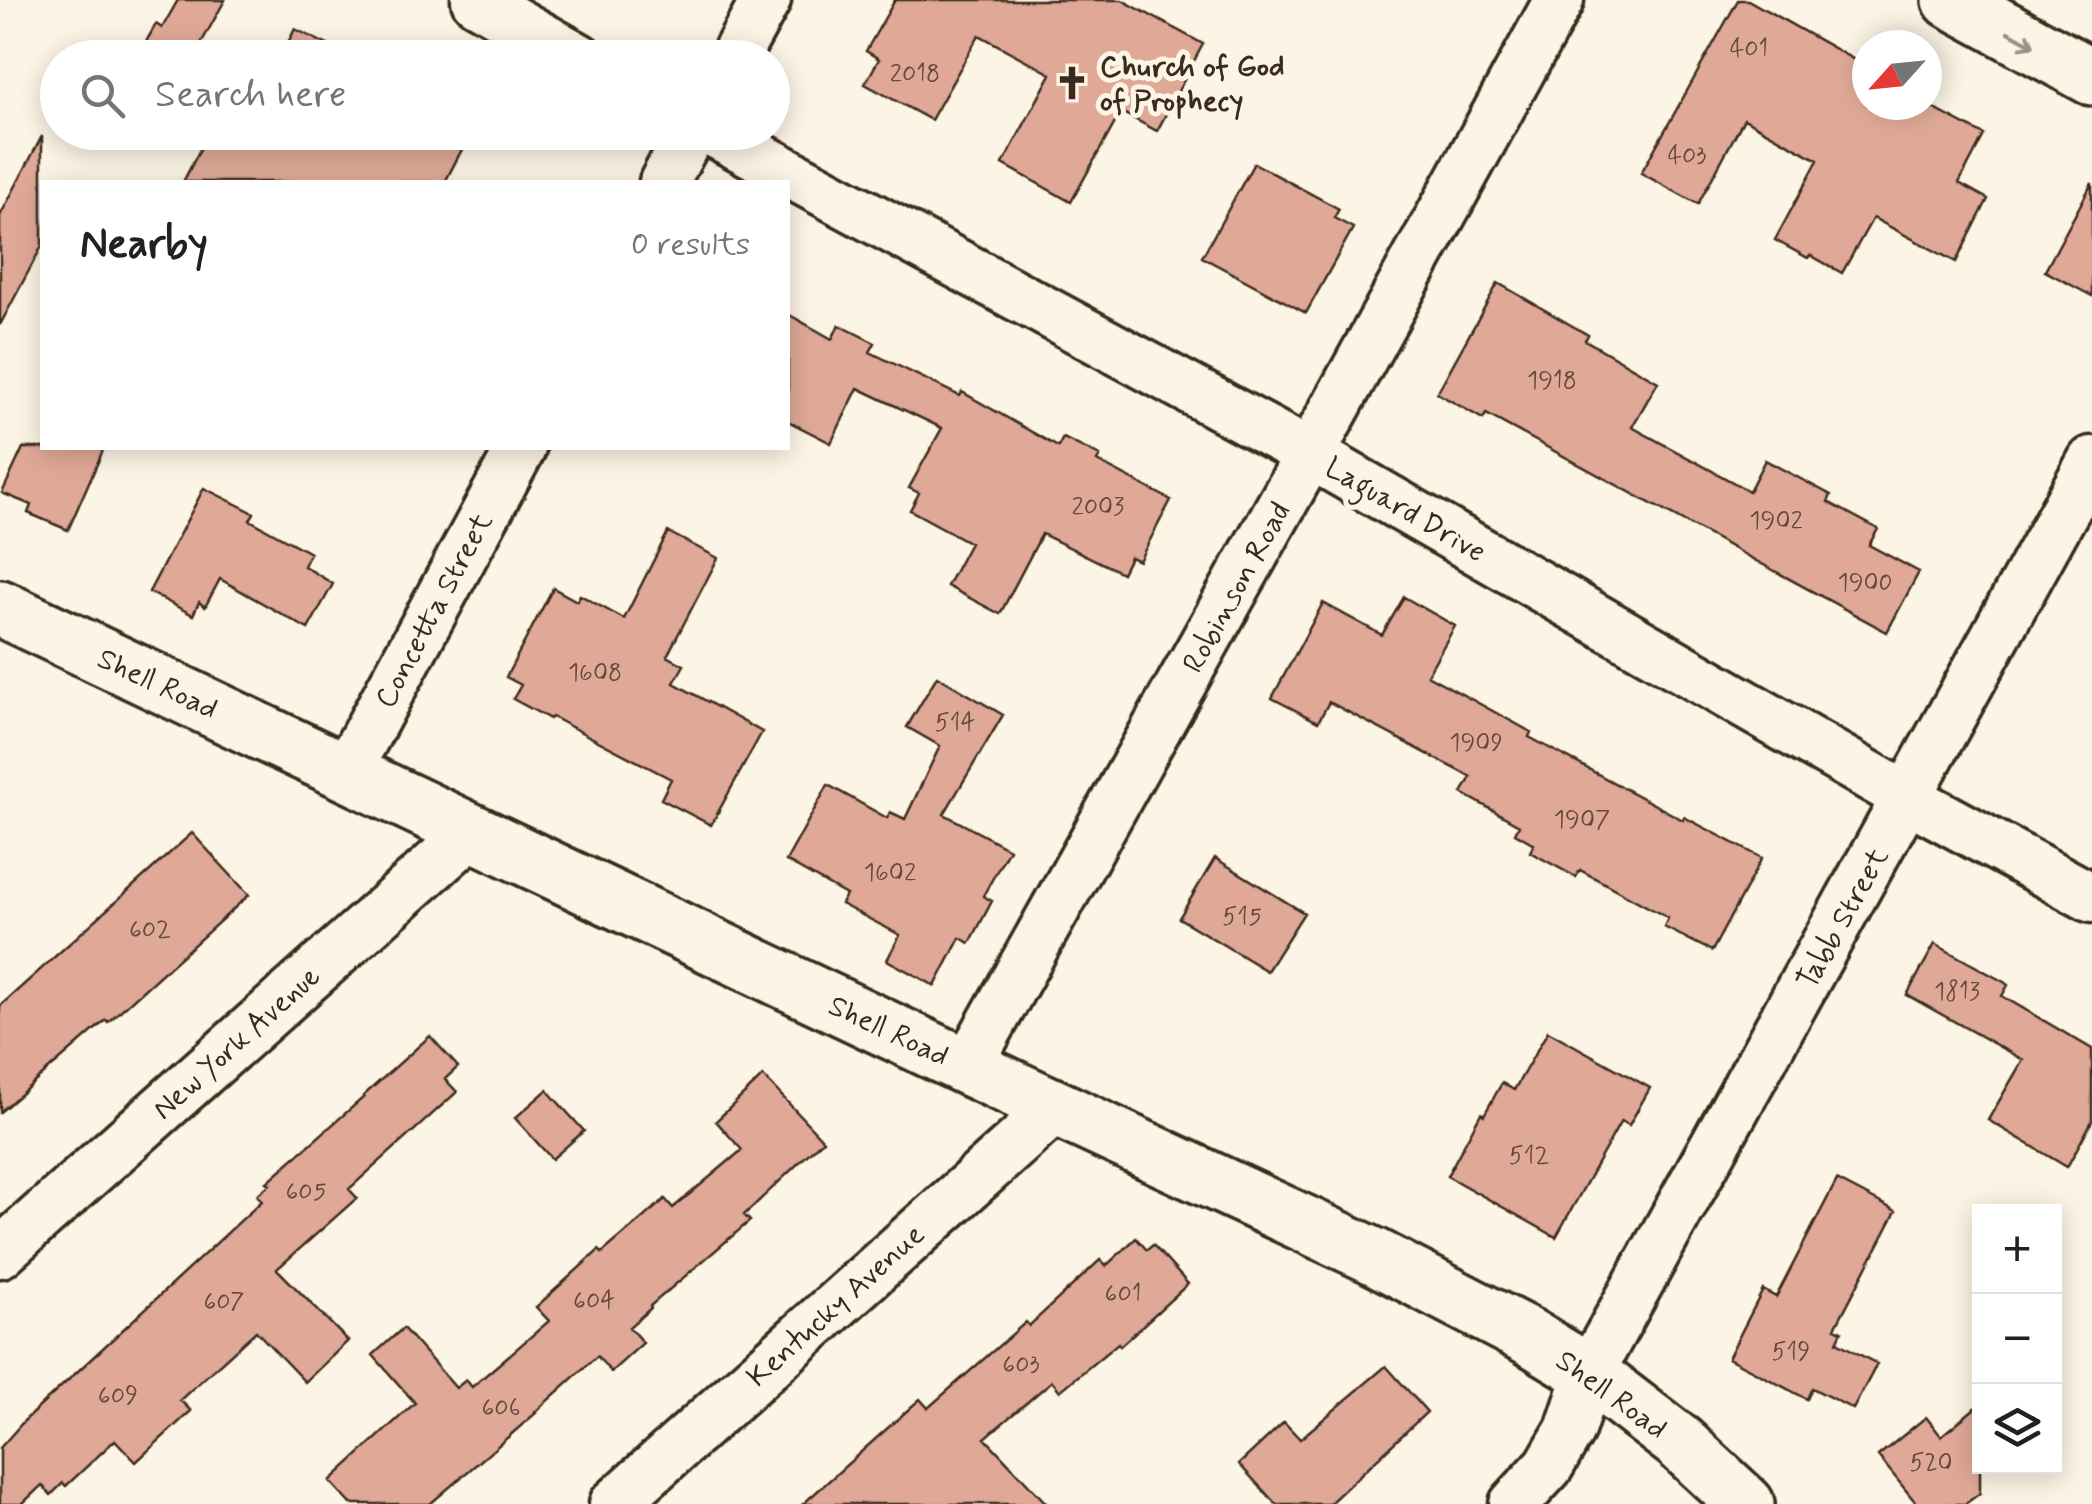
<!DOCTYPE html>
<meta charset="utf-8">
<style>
body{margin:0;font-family:Mynerve,sans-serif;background:#f6f6f6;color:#202124}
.controls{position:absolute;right:30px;bottom:30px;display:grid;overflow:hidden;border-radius:0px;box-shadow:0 5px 25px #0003}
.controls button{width:90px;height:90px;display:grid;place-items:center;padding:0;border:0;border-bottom:2px solid #e0e0e0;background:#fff;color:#202124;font:50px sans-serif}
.compass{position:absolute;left:1852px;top:30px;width:90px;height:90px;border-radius:50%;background:#fff;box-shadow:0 5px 25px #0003;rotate:243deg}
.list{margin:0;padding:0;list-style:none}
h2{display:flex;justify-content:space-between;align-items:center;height:130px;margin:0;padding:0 40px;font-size:42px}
h2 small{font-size:32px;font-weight:400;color:#757577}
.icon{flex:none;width:55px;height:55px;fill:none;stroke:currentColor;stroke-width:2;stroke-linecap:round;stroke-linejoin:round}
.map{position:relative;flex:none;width:2092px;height:1504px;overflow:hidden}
.search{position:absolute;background:#fff;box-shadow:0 5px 25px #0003;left:40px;top:40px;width:750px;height:110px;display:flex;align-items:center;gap:25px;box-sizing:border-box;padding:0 35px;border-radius:55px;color:#757577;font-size:38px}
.panel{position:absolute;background:#fff;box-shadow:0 5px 25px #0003;left:40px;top:180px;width:750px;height:270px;border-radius:0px}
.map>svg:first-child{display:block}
.building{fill:#e0a997;stroke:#3b2a1e;stroke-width:2.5}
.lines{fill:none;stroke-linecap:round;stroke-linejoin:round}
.minor-casing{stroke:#3b2a1e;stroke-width:55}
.tertiary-casing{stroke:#3b2a1e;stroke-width:62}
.secondary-casing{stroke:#3b2a1e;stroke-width:62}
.minor{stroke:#fcf5e5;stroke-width:48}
.tertiary{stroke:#fcf5e5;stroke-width:55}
.secondary{stroke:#fcf5e5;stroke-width:55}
.oneway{stroke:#9c9082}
.labels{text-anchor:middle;stroke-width:10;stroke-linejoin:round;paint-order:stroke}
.number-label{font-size:25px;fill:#644a3c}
.poi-label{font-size:30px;font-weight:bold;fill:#3b2a1e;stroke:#fcf5e5;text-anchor:start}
.street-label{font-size:30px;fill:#3b2a1e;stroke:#fcf5e5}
</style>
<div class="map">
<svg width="2092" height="1504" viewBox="0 0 2092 1504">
<rect width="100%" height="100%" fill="#fcf5e5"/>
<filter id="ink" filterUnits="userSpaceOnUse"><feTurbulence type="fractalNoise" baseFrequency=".01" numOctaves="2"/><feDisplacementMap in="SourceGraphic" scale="20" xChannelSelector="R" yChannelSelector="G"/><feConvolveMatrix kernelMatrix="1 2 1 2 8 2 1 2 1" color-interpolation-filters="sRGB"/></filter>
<g filter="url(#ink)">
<path class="building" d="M 178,0 L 225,0 L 193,58 L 137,58 L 156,24 L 162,28 Z
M 895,0 L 1122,0 L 1203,44 L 1157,131 L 1121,112 L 1071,202 L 1003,164 L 1051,74 L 979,35 L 931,120 L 865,84 L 879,59 L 866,51 Z
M 1738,0 L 1748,0 L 1867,67 L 1867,105 L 1927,105 L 1984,135 L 1959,183 L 1988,199 L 1956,262 L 1873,218 L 1842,273 L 1810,255 L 1808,258 L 1775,240 L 1818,160 L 1744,119 L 1698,204 L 1641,173 Z
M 295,29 L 346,54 L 345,58 L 280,58 Z
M 209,132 L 471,132 L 445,182 L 183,182 Z
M 42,136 L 42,246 L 0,325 L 0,216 Z
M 1254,163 L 1339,209 L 1334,218 L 1353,228 L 1306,313 L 1202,257 Z
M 2092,183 L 2092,296 L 2045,271 Z
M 1498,283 L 1588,335 L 1585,340 L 1658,382 L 1632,427 L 1749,491 L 1765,460 L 1831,495 L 1828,502 L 1878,529 L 1869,545 L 1919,572 L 1887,632 L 1486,414 L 1483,419 L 1437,393 Z
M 788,314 L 832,339 L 839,325 L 875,343 L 870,352 L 960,396 L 962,392 L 1058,447 L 1063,438 L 1100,456 L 1097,461 L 1171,500 L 1139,561 L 1130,557 L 1122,573 L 1042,534 L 1000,614 L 947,586 L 970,543 L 910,510 L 919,493 L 909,488 L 942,428 L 858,388 L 831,443 L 788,421 Z
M 23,448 L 104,448 L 68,530 L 28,513 L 31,505 L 2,493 Z
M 204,488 L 254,513 L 250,520 L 310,553 L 304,566 L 333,584 L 308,629 L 220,579 L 205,607 L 199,602 L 193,615 L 149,592 Z
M 668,532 L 718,558 L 667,656 L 684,665 L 674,683 L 762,732 L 711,825 L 661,799 L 671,779 L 552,717 L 550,719 L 513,699 L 521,685 L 506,677 L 553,588 L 577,601 L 580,595 L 624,619 Z
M 1404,597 L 1455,626 L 1427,675 L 1531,732 L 1529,737 L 1683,820 L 1684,817 L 1762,858 L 1712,951 L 1664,927 L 1668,918 L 1580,870 L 1576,877 L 1530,852 L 1534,844 L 1515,833 L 1519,825 L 1462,793 L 1471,777 L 1329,702 L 1318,722 L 1272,698 L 1323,603 L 1382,635 Z
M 937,676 L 1003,715 L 944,814 L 1009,849 L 983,896 L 992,901 L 970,943 L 960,938 L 935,986 L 887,960 L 900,935 L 841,904 L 846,895 L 786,861 L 828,785 L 887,818 L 890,812 L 905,819 L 940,746 L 907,727 Z
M 192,833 L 249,895 L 108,1022 L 106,1020 L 0,1112 L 0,1006 Z
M 1215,858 L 1304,913 L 1267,971 L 1179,918 Z
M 1935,944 L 2004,982 L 2008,985 L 2002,996 L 2092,1049 L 2092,1121 L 2067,1167 L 1988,1120 L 2023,1060 L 1907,995 Z
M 1548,1031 L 1650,1088 L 1629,1125 L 1621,1121 L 1556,1237 L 1447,1176 L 1481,1113 L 1484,1115 L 1502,1083 L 1514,1090 Z
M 430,1036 L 458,1067 L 445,1079 L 457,1092 L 349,1189 L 357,1198 L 277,1269 L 348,1341 L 305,1382 L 256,1331 L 180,1400 L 191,1411 L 136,1462 L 115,1440 L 66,1486 L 63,1483 L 51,1495 L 42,1485 L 22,1504 L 0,1504 L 0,1448 L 24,1421 L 262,1201 L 257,1195 L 270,1184 L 267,1182 L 364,1097 L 363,1096 Z
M 763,1076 L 823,1140 L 744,1215 L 750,1221 L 650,1306 L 651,1308 L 629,1327 L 643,1343 L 611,1372 L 597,1356 L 535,1412 L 536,1413 L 430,1504 L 351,1504 L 330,1481 L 415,1403 L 373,1355 L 403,1328 L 456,1388 L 466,1380 L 472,1387 L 549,1321 L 536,1307 L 599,1250 L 602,1253 L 665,1199 L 673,1208 L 742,1150 L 716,1121 Z
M 547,1090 L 584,1131 L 552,1159 L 515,1118 Z
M 1837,1180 L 1896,1211 L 1835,1328 L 1842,1331 L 1837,1342 L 1877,1364 L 1853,1409 L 1812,1388 L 1807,1399 L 1728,1358 L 1763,1290 L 1776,1297 Z
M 1136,1238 L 1147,1250 L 1153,1245 L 1188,1284 L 1120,1346 L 1118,1343 L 1060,1391 L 1052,1381 L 985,1438 L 1047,1504 L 803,1504 L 920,1399 L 928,1408 L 1026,1322 L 1029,1326 L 1100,1260 L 1106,1266 Z
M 1386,1366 L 1427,1412 L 1329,1504 L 1276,1504 L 1239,1464 L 1284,1422 L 1300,1439 Z
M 1980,1404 L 1980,1493 L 1965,1504 L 1917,1504 L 1878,1456 L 1926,1417 L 1941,1436 Z"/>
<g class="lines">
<g class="minor-casing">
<path id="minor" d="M 476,0 L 579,58
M 734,58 L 766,0
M 713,132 L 1310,454 L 1908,798 L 2092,898
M 664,182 L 691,132
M 346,772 L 521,448
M 967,1067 L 1310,454 L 1559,0
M 0,1253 L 472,832
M 614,1504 L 1056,1108
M 1514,1504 L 1549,1466 L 1570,1430 L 1589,1373 L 2092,461"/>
</g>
<g class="tertiary-casing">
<path id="tertiary" d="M 0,608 L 967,1067 L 1374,1256 L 1476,1309 L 1528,1336 L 1589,1373 L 1679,1442 L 1746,1504"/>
</g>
<g class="secondary-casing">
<path id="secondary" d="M 1951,0 L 2092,77"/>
</g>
<use href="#minor" class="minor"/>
<use href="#tertiary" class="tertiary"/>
<use href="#secondary" class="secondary"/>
</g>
<defs><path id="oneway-shaft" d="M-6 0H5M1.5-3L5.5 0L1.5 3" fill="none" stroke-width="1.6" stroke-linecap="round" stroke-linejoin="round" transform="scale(2.5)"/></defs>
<use class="oneway" href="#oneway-shaft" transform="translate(2021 39) rotate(29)"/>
</g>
<defs>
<g id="church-bare" transform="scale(2.7)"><path d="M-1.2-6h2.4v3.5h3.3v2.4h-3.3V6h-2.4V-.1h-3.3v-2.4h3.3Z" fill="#3b2a1e" stroke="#fcf5e5" stroke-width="2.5" paint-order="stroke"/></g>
</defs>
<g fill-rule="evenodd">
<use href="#church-bare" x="1072" y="83"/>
</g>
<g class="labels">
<g class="number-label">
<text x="1749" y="56">401</text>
<text x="915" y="81">2018</text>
<text x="1687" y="163">403</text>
<text x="1552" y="388">1918</text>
<text x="1098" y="514">2003</text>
<text x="1776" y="528">1902</text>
<text x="1865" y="590">1900</text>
<text x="595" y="680">1608</text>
<text x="955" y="730">514</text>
<text x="1476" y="750">1909</text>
<text x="1582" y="827">1907</text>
<text x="890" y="880">1602</text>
<text x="1242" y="924">515</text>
<text x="150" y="937">602</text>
<text x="1957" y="999">1813</text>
<text x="1529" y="1163">512</text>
<text x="306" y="1199">605</text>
<text x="1123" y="1301">601</text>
<text x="594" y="1308">604</text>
<text x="224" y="1309">607</text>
<text x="1791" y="1359">519</text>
<text x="1021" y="1372">603</text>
<text x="118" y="1403">609</text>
<text x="501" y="1415">606</text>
<text x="1931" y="1470">520</text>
</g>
<g class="poi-label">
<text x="1100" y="76">Church of God<tspan x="1100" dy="34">of Prophecy</tspan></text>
</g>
<g class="street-label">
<text transform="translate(1406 509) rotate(30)" y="10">Laguard Drive</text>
<text transform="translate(1236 587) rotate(-61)" y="10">Robinson Road</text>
<text transform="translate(433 610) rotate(-62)" y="10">Concetta Street</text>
<text transform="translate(158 683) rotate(25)" y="10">Shell Road</text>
<text transform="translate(1842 918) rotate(-61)" y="10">Tabb Street</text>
<text transform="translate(889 1030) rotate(25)" y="10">Shell Road</text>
<text transform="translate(236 1042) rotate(-42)" y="10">New York Avenue</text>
<text transform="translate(835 1305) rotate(-42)" y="10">Kentucky Avenue</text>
<text transform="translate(1612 1394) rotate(36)" y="10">Shell Road</text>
</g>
</g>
</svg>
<div class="controls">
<button>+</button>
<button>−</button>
<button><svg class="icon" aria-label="layers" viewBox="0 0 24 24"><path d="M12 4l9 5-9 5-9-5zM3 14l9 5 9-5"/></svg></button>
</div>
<svg class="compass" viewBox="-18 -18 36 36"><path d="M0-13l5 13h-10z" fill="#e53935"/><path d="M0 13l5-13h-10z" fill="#757577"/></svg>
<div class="search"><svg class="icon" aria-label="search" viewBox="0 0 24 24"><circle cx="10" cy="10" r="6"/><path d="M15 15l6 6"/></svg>Search here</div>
<section class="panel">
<h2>Nearby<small>0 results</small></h2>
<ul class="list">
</ul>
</section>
</div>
